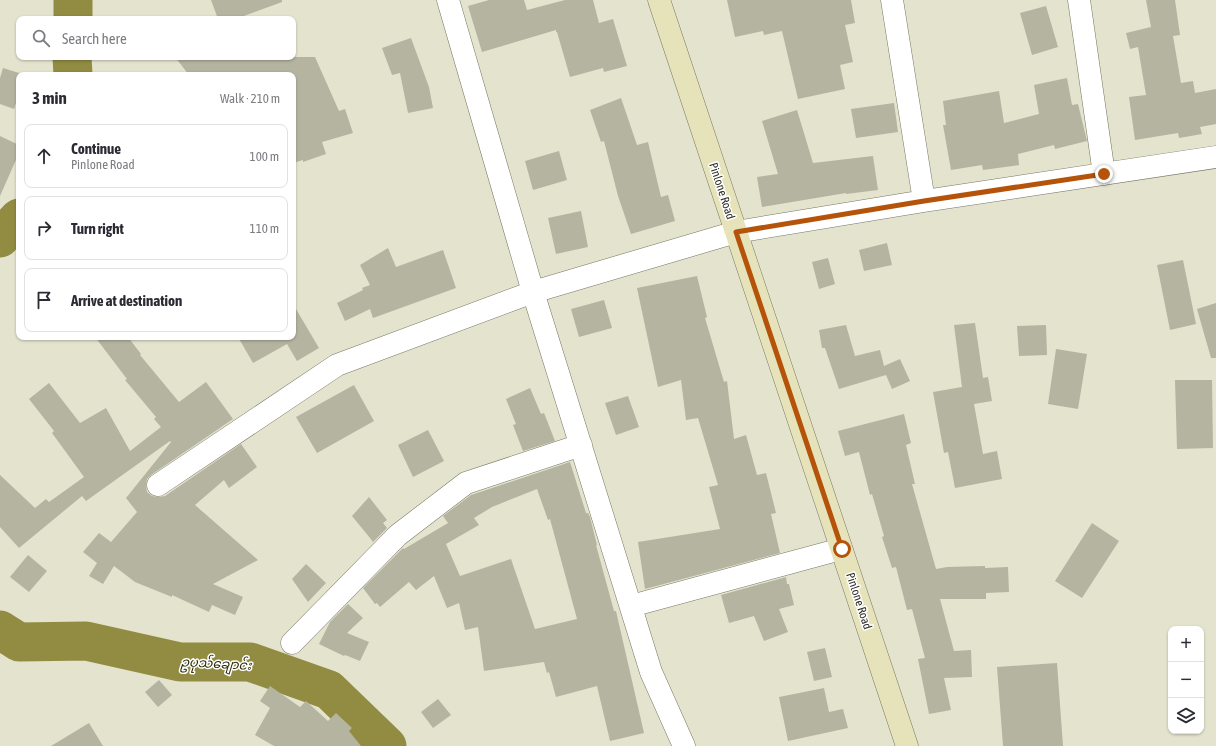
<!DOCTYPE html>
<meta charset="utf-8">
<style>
body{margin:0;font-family:"Asap Condensed","Noto Sans Myanmar",sans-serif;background:#f7f7f7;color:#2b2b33}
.controls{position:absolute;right:12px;bottom:12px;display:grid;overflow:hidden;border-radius:8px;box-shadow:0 1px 3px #0004}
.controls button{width:36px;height:36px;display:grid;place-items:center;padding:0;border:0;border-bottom:1px solid #e1e1e2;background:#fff;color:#2b2b33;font:20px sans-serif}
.stop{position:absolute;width:12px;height:12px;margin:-9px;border:3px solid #b45309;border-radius:50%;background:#fff}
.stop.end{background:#b45309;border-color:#fff;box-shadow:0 1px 4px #0008}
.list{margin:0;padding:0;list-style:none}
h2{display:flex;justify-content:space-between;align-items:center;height:52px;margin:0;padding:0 16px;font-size:17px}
h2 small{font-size:13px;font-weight:400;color:#7c7c81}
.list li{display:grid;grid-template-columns:26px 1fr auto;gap:12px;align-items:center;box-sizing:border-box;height:64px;margin:0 8px 8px;padding:0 8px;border:1px solid #e1e1e2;border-radius:8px}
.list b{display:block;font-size:15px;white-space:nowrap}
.list p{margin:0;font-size:13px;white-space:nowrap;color:#7c7c81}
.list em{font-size:13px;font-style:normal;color:#7c7c81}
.icon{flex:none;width:22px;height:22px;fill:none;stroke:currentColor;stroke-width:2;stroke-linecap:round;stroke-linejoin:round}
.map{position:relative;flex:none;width:1216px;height:746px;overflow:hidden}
.search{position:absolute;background:#fff;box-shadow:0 1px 3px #0004;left:16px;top:16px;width:280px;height:44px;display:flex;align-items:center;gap:10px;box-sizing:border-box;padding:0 14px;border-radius:8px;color:#7c7c81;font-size:15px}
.panel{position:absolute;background:#fff;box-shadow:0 1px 3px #0004;left:16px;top:72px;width:280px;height:268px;border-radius:8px}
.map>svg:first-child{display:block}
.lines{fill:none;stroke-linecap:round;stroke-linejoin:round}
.river{stroke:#918c42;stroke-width:39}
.building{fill:#b4b4a0;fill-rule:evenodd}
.street-casing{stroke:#787765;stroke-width:23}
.secondary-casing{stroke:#787765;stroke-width:23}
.street{stroke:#fff;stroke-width:22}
.secondary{stroke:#e6e3ba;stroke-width:22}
.route{stroke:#b45309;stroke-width:5}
.labels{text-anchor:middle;stroke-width:3;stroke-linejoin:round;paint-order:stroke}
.street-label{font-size:12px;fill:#302f27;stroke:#fff}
.water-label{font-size:13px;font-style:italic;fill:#2d2b09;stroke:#fff}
</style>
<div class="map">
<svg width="1216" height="746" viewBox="0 0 1216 746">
<rect width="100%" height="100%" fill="#e4e3ce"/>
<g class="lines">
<path class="river" d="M 73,19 L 73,0
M 72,57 L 73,75
M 0,238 L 19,218
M 0,630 L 19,642 L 86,641 L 180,662 L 250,662 L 329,690 L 387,746"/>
</g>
<path class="building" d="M 211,0 L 282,0 L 282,2 L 236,19 L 218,19 Z
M 489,0 L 524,0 L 527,10 L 565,0 L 593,0 L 599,23 L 613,19 L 627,66 L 604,72 L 603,68 L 570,77 L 557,32 L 556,32 L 556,30 L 482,52 L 468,6 Z
M 727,0 L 851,0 L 855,23 L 845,25 L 853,62 L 840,65 L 845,89 L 798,99 L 782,31 L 764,35 L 763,31 L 735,37 Z
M 1146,0 L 1175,0 L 1180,35 L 1173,36 L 1181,83 L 1193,81 L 1195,93 L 1216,89 L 1216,124 L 1200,127 L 1202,134 L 1179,138 L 1178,133 L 1135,140 L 1129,97 L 1146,95 L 1138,47 L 1130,49 L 1126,33 L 1151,27 Z
M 1046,6 L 1058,47 L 1032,55 L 1020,13 Z
M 411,38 L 429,87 L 433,108 L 408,113 L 400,73 L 392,75 L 382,48 Z
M 175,57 L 315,57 L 339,111 L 345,109 L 353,133 L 322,142 L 326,154 L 303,162 L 303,160 L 293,163 L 293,75 L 189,75 Z
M 3,68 L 19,73 L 19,94 L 14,109 L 0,104 L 0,78 Z
M 1067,78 L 1072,105 L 1078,104 L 1087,141 L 1055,149 L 1054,145 L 1018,154 L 1019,165 L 983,170 L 982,165 L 951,170 L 943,125 L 946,125 L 943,101 L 999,91 L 1004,123 L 1039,114 L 1034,85 Z
M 621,98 L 637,145 L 648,142 L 661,197 L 668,195 L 675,221 L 631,234 L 618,196 L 604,141 L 601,142 L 590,110 Z
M 894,103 L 898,132 L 856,138 L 851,109 Z
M 797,110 L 813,163 L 873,156 L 878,190 L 846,194 L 846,193 L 762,207 L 757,177 L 778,174 L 762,121 Z
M 0,136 L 19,145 L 19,153 L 0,196 Z
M 559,151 L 567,180 L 533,190 L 525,161 Z
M 581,211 L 588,247 L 556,254 L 548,218 Z
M 887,243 L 892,265 L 864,271 L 859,250 Z
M 388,248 L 396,267 L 443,250 L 456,288 L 373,318 L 370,309 L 345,321 L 337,303 L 363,290 L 362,288 L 370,285 L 360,265 Z
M 828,258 L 835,284 L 819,289 L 812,262 Z
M 1183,260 L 1196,324 L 1170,330 L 1157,265 Z
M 697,276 L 707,317 L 705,318 L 724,382 L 727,381 L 734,439 L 746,435 L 757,475 L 766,473 L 776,513 L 771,514 L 780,553 L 645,589 L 638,542 L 720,529 L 709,487 L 718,485 L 698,418 L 686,420 L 681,380 L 658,387 L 637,288 Z
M 604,300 L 612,328 L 579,337 L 571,309 Z
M 1216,303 L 1216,358 L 1211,358 L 1197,309 Z
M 293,304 L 319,348 L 297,361 L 287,344 L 253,363 L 238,337 L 293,337 Z
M 975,323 L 983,378 L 988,377 L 992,401 L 974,404 L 983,454 L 997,451 L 1002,479 L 955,488 L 948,452 L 944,453 L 933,392 L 962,387 L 954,325 Z
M 846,325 L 855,356 L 880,350 L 884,366 L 900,359 L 910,381 L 892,389 L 886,375 L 839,389 L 825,348 L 822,348 L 819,330 Z
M 1046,325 L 1047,355 L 1019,356 L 1017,326 Z
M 95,337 L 128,337 L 141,354 L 140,355 L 179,402 L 206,382 L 233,419 L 151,475 L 147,479 L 146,485 L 147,492 L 152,496 L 158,497 L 165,496 L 241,444 L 257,467 L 229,488 L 224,480 L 195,505 L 258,560 L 213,584 L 243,597 L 235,615 L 212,605 L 209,612 L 172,595 L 172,597 L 135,582 L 114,566 L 103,584 L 89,576 L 97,563 L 83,552 L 99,533 L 111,542 L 137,512 L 126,498 L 171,442 L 170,441 L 86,501 L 82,496 L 19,548 L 0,527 L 0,475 L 35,508 L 46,499 L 49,502 L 84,477 L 52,433 L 54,431 L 29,399 L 49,383 L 80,423 L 106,408 L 130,451 L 161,427 L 154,419 L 156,417 L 125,380 L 127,379 Z
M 1056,349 L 1087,354 L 1078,409 L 1048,404 Z
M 1175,380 L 1212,380 L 1213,448 L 1177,449 Z
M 354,385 L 374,421 L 317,453 L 296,417 Z
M 530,388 L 541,414 L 544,413 L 555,441 L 523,451 L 513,425 L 516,424 L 506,399 Z
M 628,396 L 639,427 L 616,435 L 605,403 Z
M 904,414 L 911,443 L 906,445 L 915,484 L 912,484 L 936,569 L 947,567 L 985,566 L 985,568 L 1008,567 L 1009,592 L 986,593 L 986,599 L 940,599 L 954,651 L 971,650 L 972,677 L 944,678 L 951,710 L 929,714 L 918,659 L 925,658 L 912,609 L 907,610 L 896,567 L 892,568 L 882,537 L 884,536 L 872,494 L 870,495 L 859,452 L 845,456 L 838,431 Z
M 428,430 L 444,461 L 413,477 L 398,445 Z
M 570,462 L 586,513 L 588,513 L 590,517 L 597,545 L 596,545 L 614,611 L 616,611 L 644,733 L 610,741 L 597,686 L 556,697 L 549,672 L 547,673 L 544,662 L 484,671 L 478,627 L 465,630 L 459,603 L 447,608 L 434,576 L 416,590 L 409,582 L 380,607 L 377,603 L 375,604 L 363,588 L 403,548 L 404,549 L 448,523 L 443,516 L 471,495 ZM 537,489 L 548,520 L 550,519 L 577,619 L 535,629 L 511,559 L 460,576 L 446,544 L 479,525 L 474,518 L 492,507 Z
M 369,497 L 387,520 L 383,523 L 387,528 L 373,542 L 370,538 L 371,536 L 370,538 L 352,516 Z
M 1092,523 L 1119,541 L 1082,598 L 1055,581 Z
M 28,555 L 47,571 L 29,592 L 10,577 Z
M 306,564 L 326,583 L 308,602 L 292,579 Z
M 786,577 L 787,584 L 789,584 L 794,605 L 779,609 L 788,632 L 764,641 L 754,616 L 729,623 L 721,595 Z
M 348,604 L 363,618 L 347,633 L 369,642 L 360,661 L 345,655 L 344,656 L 319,644 L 330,622 Z
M 825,648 L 832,677 L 814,681 L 807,652 Z
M 1057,663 L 1063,746 L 1003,746 L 997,667 Z
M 159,680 L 172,695 L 158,707 L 145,692 Z
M 270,686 L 300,707 L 306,701 L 328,721 L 336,713 L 352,728 L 349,731 L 361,746 L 274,746 L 255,735 L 270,708 L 260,701 Z
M 824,688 L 829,712 L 843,709 L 848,728 L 788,741 L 779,697 Z
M 438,699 L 451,715 L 433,728 L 421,712 Z
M 89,723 L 103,746 L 51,746 Z"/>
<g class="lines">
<g class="street-casing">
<path id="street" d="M 448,0 L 533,292 L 651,672 L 684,746
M 892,0 L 924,201
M 1079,0 L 1104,174
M 158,485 L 337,365 L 533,292 L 736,232 L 924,201 L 1216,157
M 631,606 L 841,549
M 292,643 L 398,535 L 466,483 L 581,445"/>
</g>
<g class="secondary-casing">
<path id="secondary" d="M 659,0 L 907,746"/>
</g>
<use href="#street" class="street"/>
<use href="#secondary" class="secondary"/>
</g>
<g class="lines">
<path class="route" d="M 842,549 L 736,232 L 924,201 L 1104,174"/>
</g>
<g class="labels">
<g class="street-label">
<text transform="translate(722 191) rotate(72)" y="4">Pinlone Road</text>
<text transform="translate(859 601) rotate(72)" y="4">Pinlone Road</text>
</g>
<g class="water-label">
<text transform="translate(216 663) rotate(3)" y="5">ဥပုသ်ချောင်း</text>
</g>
</g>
</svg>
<div class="controls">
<button>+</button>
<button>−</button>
<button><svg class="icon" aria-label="layers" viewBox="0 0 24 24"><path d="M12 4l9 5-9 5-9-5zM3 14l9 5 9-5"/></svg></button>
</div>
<div class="stop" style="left:842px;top:549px"></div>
<div class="stop end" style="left:1104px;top:174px"></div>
<div class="search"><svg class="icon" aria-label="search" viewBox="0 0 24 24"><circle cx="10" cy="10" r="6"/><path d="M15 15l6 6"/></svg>Search here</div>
<section class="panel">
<h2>3 min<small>Walk · 210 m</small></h2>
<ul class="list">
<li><svg class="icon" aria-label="ahead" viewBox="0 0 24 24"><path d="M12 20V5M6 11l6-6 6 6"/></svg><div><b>Continue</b><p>Pinlone Road</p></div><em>100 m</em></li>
<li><svg class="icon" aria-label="right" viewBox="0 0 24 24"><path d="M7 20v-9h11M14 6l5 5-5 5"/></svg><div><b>Turn right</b></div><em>110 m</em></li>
<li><svg class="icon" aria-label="arrive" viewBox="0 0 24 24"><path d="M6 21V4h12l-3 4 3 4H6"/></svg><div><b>Arrive at destination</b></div></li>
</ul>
</section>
</div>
